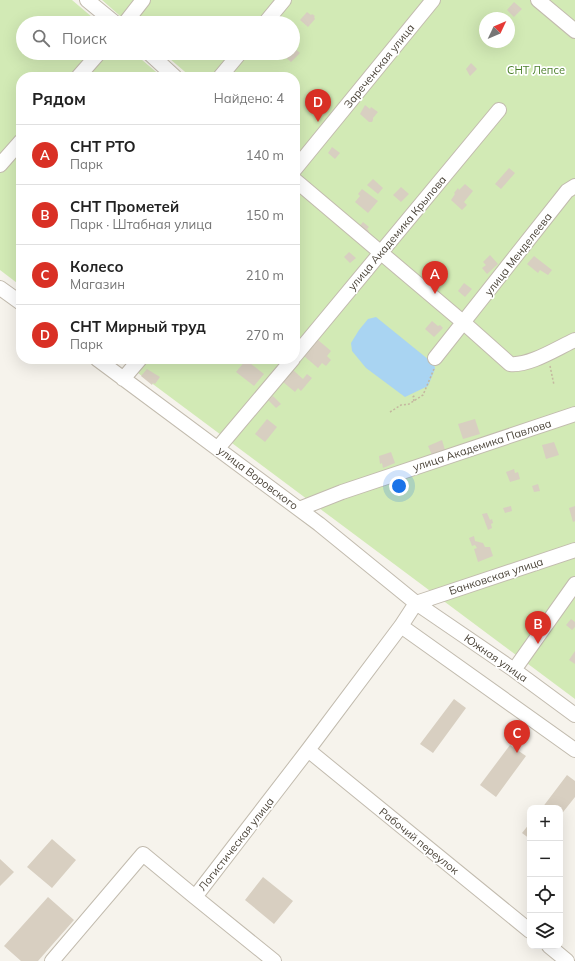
<!DOCTYPE html>
<html lang="ru">
<meta charset="utf-8">
<style>
body{margin:0;font-family:Mulish,sans-serif;background:#f6f6f6;color:#222}
.controls{position:absolute;right:12px;bottom:12px;display:grid;overflow:hidden;border-radius:8px;box-shadow:0 4px 16px #0002}
.controls button{width:36px;height:36px;display:grid;place-items:center;padding:0;border:0;border-bottom:1px solid #e0e0e0;background:#fff;color:#222;font:20px sans-serif}
.compass{position:absolute;left:479px;top:12px;width:36px;height:36px;border-radius:50%;background:#fff;box-shadow:0 4px 16px #0002;rotate:46deg}
.you{position:absolute;left:399px;top:486px;width:14px;height:14px;margin:-10px;border:3px solid #fff;border-radius:50%;background:#1a73e8;box-shadow:0 0 0 6px #1a73e833}
.badge{display:grid;place-items:center;width:26px;height:26px;border-radius:50%;background:#d93025;color:#fff;font-size:13px;font-weight:700}
.pin{position:absolute;translate:-50% -33px;filter:drop-shadow(0 1px 2px #0008)}
.pin::after{content:'';position:absolute;top:21px;width:14px;height:12px;background:inherit;clip-path:polygon(0 0,100% 0,50% 100%)}
.list{margin:0;padding:0;list-style:none}
h2{display:flex;justify-content:space-between;align-items:center;height:52px;margin:0;padding:0 16px;font-size:17px}
h2 small{font-size:13px;font-weight:400;color:#767676}
.list li{display:grid;grid-template-columns:26px 1fr auto;gap:12px;align-items:center;box-sizing:border-box;height:60px;padding:0 16px;border-top:1px solid #e0e0e0}
.list b{display:block;font-size:15px;white-space:nowrap}
.list p{margin:0;font-size:13px;white-space:nowrap;color:#767676}
.list em{font-size:13px;font-style:normal;color:#767676}
.icon{flex:none;width:22px;height:22px;fill:none;stroke:currentColor;stroke-width:2;stroke-linecap:round;stroke-linejoin:round}
.map{position:relative;flex:none;width:575px;height:961px;overflow:hidden}
.search{position:absolute;background:#fff;box-shadow:0 4px 16px #0002;left:16px;top:16px;width:284px;height:44px;display:flex;align-items:center;gap:10px;box-sizing:border-box;padding:0 14px;border-radius:22px;color:#767676;font-size:15px}
.panel{position:absolute;background:#fff;box-shadow:0 4px 16px #0002;left:16px;top:72px;width:284px;height:292px;border-radius:16px}
.map>svg:first-child{display:block}
.green{fill:#d2eab5;fill-rule:evenodd}
.water{fill:#a9d4f2}
.building{fill:#d8cfc1}
.lines{fill:none;stroke-linecap:round;stroke-linejoin:round}
.minor-casing{stroke:#c2bbae;stroke-width:16}
.path{stroke:#c4b79f;stroke-width:1.5;stroke-dasharray:2 2;stroke-linecap:butt}
.minor{stroke:#fff;stroke-width:14}
.labels{text-anchor:middle;stroke-width:3.5;stroke-linejoin:round;paint-order:stroke}
.street-label{font-size:11px;fill:#4b4439;stroke:#fff}
.park-label{font-size:11px;fill:#4a7f2a;stroke:#fff}
</style>
<div class="map">
<svg width="575" height="961" viewBox="0 0 575 961">
<rect width="100%" height="100%" fill="#f6f3ec"/>
<path class="green" d="M 0,0 L 72,0 L 99,23 L 23,23 L 23,53 L 134,53 L 162,77 L 21,77 L 21,286 L 0,270 Z
M 102,0 L 575,0 L 575,699 L 134,370 L 143,359 L 295,359 L 295,77 L 191,77 L 163,53 L 293,53 L 293,23 L 128,23 ZM 485,18 L 509,18 L 509,42 L 485,42 Z"/>
<path class="water" d="M 376,317 L 434,364 L 435,369 L 428,386 L 405,397 L 366,368 L 352,351 L 351,343 L 359,330 L 368,319 Z"/>
<path class="building" d="M 514,2 L 522,9 L 514,17 L 507,10 Z
M 307,12 L 311,15 L 312,14 L 315,16 L 314,17 L 315,19 L 308,27 L 300,20 Z
M 293,47 L 300,53 L 291,62 L 281,53 L 293,53 Z
M 471,63 L 477,69 L 470,76 L 466,69 Z
M 365,105 L 370,109 L 371,107 L 378,112 L 373,118 L 373,120 L 372,122 L 369,122 L 360,114 Z
M 332,147 L 340,153 L 335,159 L 328,153 Z
M 509,168 L 515,173 L 501,189 L 495,184 Z
M 373,179 L 383,188 L 378,194 L 367,185 Z
M 465,184 L 473,191 L 464,202 L 467,205 L 462,210 L 451,200 L 455,194 L 454,193 L 458,188 L 459,190 Z
M 401,187 L 409,194 L 401,202 L 393,195 Z
M 362,189 L 378,201 L 368,213 L 355,202 L 360,196 L 358,194 Z
M 363,222 L 369,227 L 367,229 L 369,231 L 367,233 L 358,228 Z
M 349,252 L 356,258 L 350,263 L 344,257 Z
M 490,255 L 498,264 L 487,274 L 482,268 L 486,265 L 483,262 Z
M 534,256 L 552,270 L 548,275 L 540,270 L 538,273 L 527,264 Z
M 464,283 L 472,289 L 465,297 L 458,291 Z
M 432,321 L 438,326 L 440,325 L 443,328 L 434,337 L 425,329 Z
M 318,340 L 331,351 L 327,356 L 331,360 L 326,366 L 322,363 L 318,368 L 304,356 Z
M 246,360 L 264,374 L 254,386 L 236,372 Z
M 147,369 L 160,377 L 155,384 L 153,383 L 152,385 L 141,376 Z
M 293,370 L 303,379 L 307,374 L 312,378 L 301,391 L 298,388 L 295,392 L 283,382 Z
M 273,396 L 281,404 L 276,408 L 268,400 Z
M 267,419 L 277,427 L 265,442 L 255,434 Z
M 475,419 L 480,434 L 463,439 L 458,424 Z
M 442,440 L 445,450 L 432,455 L 428,446 Z
M 554,442 L 559,455 L 546,459 L 542,445 Z
M 391,452 L 395,463 L 383,468 L 382,463 L 380,464 L 379,456 Z
M 514,469 L 515,473 L 518,472 L 520,479 L 510,482 L 506,472 Z
M 538,484 L 540,491 L 534,492 L 532,486 Z
M 511,506 L 512,511 L 505,513 L 503,508 Z
M 575,506 L 575,521 L 573,522 L 569,508 Z
M 487,513 L 490,520 L 492,519 L 493,523 L 491,524 L 492,528 L 488,530 L 482,514 Z
M 474,536 L 475,541 L 483,543 L 485,547 L 490,547 L 493,556 L 478,562 L 474,549 L 477,548 L 475,545 L 472,546 L 469,538 Z
M 571,619 L 575,622 L 575,627 L 572,630 L 566,625 Z
M 575,651 L 575,664 L 569,660 Z
M 454,699 L 466,708 L 433,753 L 420,744 Z
M 510,745 L 526,756 L 496,797 L 480,785 Z
M 567,775 L 575,781 L 575,797 L 560,816 L 560,808 L 542,808 Z
M 530,823 L 530,839 L 522,833 Z
M 52,839 L 76,860 L 52,888 L 27,867 Z
M 0,859 L 14,872 L 0,886 Z
M 263,877 L 293,901 L 274,924 L 245,900 Z
M 48,897 L 74,920 L 38,961 L 21,961 L 4,946 Z"/>
<g class="lines">
<g class="minor-casing">
<path id="minor" d="M 87,0 L 115,23
M 538,0 L 575,31
M 125,23 L 143,0
M 265,23 L 284,0
M 149,53 L 175,77
M 78,77 L 99,53
M 220,77 L 240,53
M 0,165 L 21,141
M 295,169 L 433,0
M 295,180 L 464,323 L 510,364 C 530,366 557,348 575,340
M 0,288 L 21,303
M 295,356 L 499,110
M 435,358 L 567,191 L 575,186
M 97,359 L 319,524 L 416,603 L 514,670 L 575,715
M 123,379 L 140,359
M 218,448 L 293,359
M 299,509 L 342,492 L 575,414
M 416,603 L 575,550
M 401,626 L 575,750
M 514,670 L 575,584
M 308,750 L 530,931
M 195,897 L 274,961
M 549,946 L 567,961
M 52,961 L 143,854 L 195,897 L 308,750 L 401,626 L 416,603"/>
</g>
<path class="path" d="M 550,366 L 554,385
M 414,401 L 413,397 L 415,395
M 390,412 L 401,405 L 409,404 L 423,395 L 434,369"/>
<use href="#minor" class="minor"/>
</g>
<g class="labels">
<g class="street-label">
<text transform="translate(379 66) rotate(-51)" y="4">Зареченская улица</text>
<text transform="translate(397 233) rotate(-50)" y="4">улица Академика Крылова</text>
<text transform="translate(518 254) rotate(-52)" y="4">улица Менделеева</text>
<text transform="translate(482 445) rotate(-18)" y="4">улица Академика Павлова</text>
<text transform="translate(258 478) rotate(37)" y="4">улица Воровского</text>
<text transform="translate(496 576) rotate(-18)" y="4">Банковская улица</text>
<text transform="translate(496 658) rotate(35)" y="4">Южная улица</text>
<text transform="translate(419 841) rotate(39)" y="4">Рабочий переулок</text>
<text transform="translate(236 844) rotate(-52)" y="4">Логистическая улица</text>
</g>
<g class="park-label">
<text x="536" y="74">СНТ Лепсе</text>
</g>
</g>
</svg>
<div class="controls">
<button>+</button>
<button>−</button>
<button><svg class="icon" aria-label="locate" viewBox="0 0 24 24"><circle cx="12" cy="12" r="6"/><path d="M12 2v4M12 18v4M2 12h4M18 12h4"/></svg></button>
<button><svg class="icon" aria-label="layers" viewBox="0 0 24 24"><path d="M12 4l9 5-9 5-9-5zM3 14l9 5 9-5"/></svg></button>
</div>
<svg class="compass" viewBox="-18 -18 36 36"><path d="M0-13l5 13h-10z" fill="#e53935"/><path d="M0 13l5-13h-10z" fill="#767676"/></svg>
<div class="you"></div>
<div class="pin badge" style="left:435px;top:294px">A</div>
<div class="pin badge" style="left:538px;top:644px">B</div>
<div class="pin badge" style="left:517px;top:753px">C</div>
<div class="pin badge" style="left:318px;top:122px">D</div>
<div class="search"><svg class="icon" aria-label="search" viewBox="0 0 24 24"><circle cx="10" cy="10" r="6"/><path d="M15 15l6 6"/></svg>Поиск</div>
<section class="panel">
<h2>Рядом<small>Найдено: 4</small></h2>
<ul class="list">
<li><span class="badge">A</span><div><b>СНТ РТО</b><p>Парк</p></div><em>140 m</em></li>
<li><span class="badge">B</span><div><b>СНТ Прометей</b><p>Парк · Штабная улица</p></div><em>150 m</em></li>
<li><span class="badge">C</span><div><b>Колесо</b><p>Магазин</p></div><em>210 m</em></li>
<li><span class="badge">D</span><div><b>СНТ Мирный труд</b><p>Парк</p></div><em>270 m</em></li>
</ul>
</section>
</div>
